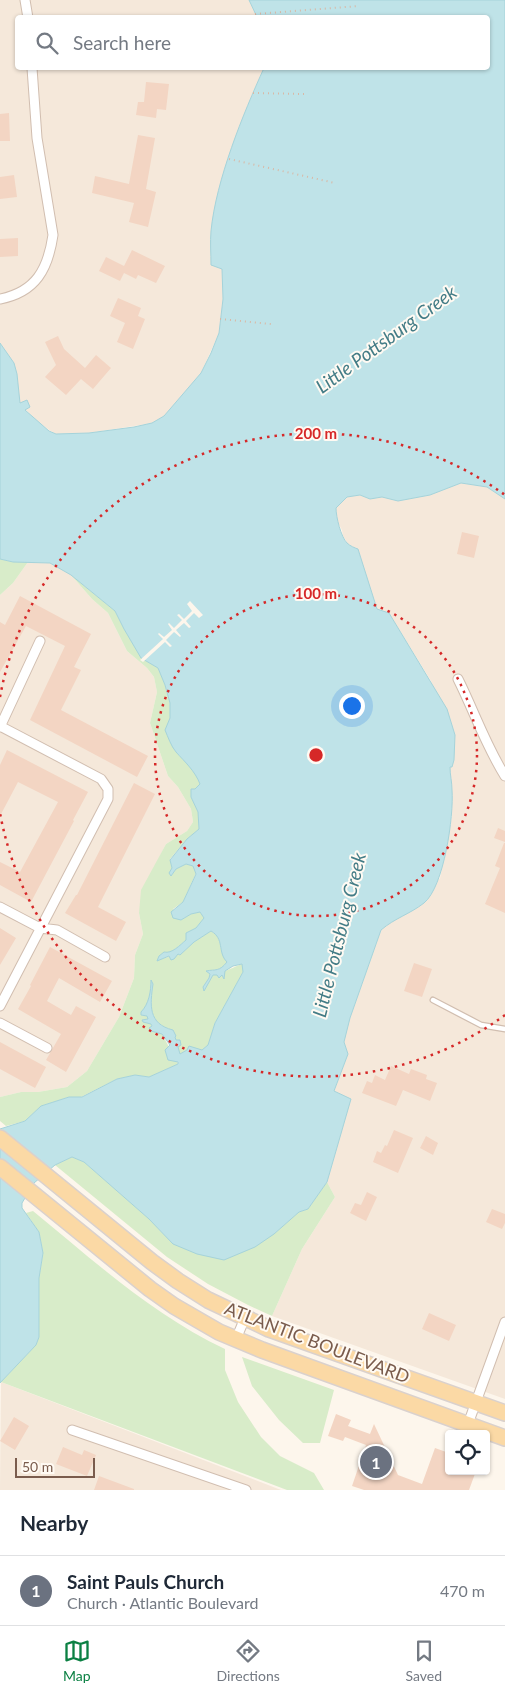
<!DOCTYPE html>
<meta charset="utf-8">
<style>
body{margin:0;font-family:Lato,sans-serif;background:#f2f2f3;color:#1f2937}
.controls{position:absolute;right:15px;bottom:15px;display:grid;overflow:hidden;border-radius:5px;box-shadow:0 1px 4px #0004}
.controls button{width:45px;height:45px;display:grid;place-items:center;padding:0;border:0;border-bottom:1px solid #e0e1e3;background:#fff;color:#1f2937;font:25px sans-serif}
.scale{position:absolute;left:15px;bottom:12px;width:80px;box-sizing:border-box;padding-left:5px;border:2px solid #7a5c4d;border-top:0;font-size:14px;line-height:18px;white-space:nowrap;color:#7a5c4d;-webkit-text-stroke:4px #fffaf3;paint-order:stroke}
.you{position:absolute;left:351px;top:705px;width:18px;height:18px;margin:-12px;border:4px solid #fff;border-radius:50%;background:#1a73e8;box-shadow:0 0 0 8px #1a73e833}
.badge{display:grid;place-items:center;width:32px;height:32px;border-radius:50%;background:#0b8043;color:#fff;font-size:16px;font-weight:700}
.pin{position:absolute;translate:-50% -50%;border:2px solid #fff;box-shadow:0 1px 5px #0006}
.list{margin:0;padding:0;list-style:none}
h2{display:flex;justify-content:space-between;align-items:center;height:65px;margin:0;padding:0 20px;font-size:21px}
h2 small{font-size:16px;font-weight:400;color:#747a83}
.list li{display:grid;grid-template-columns:32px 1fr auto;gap:15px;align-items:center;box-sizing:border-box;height:70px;padding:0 20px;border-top:1px solid #e0e1e3}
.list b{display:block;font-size:19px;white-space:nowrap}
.list p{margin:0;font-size:16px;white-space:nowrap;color:#747a83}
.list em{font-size:16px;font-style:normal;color:#747a83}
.icon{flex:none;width:28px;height:28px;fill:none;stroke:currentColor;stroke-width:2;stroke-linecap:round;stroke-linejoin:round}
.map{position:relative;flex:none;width:505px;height:1490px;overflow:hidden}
.search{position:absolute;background:#fff;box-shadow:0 1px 4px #0004;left:15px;right:15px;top:15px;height:55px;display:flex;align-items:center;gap:12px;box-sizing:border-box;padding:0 18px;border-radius:5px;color:#747a83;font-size:19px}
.sheet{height:135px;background:#fff}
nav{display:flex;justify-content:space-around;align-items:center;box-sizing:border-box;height:70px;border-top:1px solid #e0e1e3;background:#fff;font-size:14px;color:#747a83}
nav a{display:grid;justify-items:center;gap:2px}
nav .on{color:#0b8043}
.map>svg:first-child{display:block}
.residential{fill:#f5e8da}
.green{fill:#d8ecc9}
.water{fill:#bfe3e8;stroke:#a5d3da}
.pier{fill:#fdf6ec}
.building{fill:#f3d5c3}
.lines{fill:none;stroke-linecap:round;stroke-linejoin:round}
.service-casing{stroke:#d1beb0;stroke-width:7}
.minor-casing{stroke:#d1beb0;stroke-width:11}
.primary-casing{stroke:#dad1cd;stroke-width:18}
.path{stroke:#d9b8a5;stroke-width:2;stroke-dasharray:1 4;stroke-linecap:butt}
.service{stroke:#fff;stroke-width:4.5}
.minor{stroke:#fff;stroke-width:9}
.primary{stroke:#fbd9a5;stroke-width:15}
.ring{fill:none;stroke:#d62828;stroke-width:2.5;stroke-dasharray:2.5 5}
.labels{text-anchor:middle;stroke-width:4;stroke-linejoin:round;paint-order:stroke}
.street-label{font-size:18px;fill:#7a5c4d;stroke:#fffaf3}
.water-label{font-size:19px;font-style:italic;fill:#437c86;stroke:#fffaf3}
.centre{fill:#d62828;stroke:#fffaf3;stroke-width:2.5}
.ring-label{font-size:15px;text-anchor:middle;font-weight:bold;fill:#d62828;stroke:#fffaf3;stroke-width:4;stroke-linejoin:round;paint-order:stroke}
</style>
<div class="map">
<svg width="505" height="1490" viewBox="0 0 505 1490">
<rect width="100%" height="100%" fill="#fdf6ec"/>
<path class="residential" d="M 0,0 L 249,0 L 257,17 L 18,18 L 18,68 L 264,68 L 253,93 L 229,159 L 218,195 L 211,230 L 222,269 L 223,299 L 219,333 L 201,373 L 164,416 L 153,423 L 89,433 L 56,434 L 49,430 L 36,420 L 20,404 L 17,374 L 14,363 L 0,343 Z
M 461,483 L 487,487 L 505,499 L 505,1399 L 272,1316 L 302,1249 L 335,1197 L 327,1182 L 340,1135 L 334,1092 L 348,1054 L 344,1042 L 350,1018 L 381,930 L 392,920 L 405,915 L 440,878 L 452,816 L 452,789 L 450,777 L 450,766 L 431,681 L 389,613 L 377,609 L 358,550 L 348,544 L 343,536 L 342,530 L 336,519 L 336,508 L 347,497 L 360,495 L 370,499 L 382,497 L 398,501 L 430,495 Z
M 28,562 L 50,563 L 71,575 L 92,599 L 108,613 L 127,651 L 147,668 L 154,677 L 157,692 L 150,723 L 168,776 L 178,787 L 191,809 L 193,822 L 187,831 L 166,844 L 157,862 L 139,913 L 143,934 L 135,955 L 134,978 L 119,1017 L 87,1071 L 67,1087 L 38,1092 L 21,1092 L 0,1097 L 0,595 L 13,583 Z
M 1,1382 L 281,1490 L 0,1490 Z"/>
<path class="green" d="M 0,559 L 13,562 L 28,562 L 13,583 L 0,595 Z
M 71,575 L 115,611 L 124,629 L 141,657 L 158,668 L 165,685 L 170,703 L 170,718 L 175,751 L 188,764 L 198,778 L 200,784 L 195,789 L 191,789 L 191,797 L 198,812 L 199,829 L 187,839 L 170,859 L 172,868 L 171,876 L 176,869 L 186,864 L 193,866 L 196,873 L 183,902 L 173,909 L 181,920 L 191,914 L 200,912 L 204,918 L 196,928 L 186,933 L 186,940 C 180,945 172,954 164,952 L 159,956 L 158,960 L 178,954 L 180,955 L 194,942 L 211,931 C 219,936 220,941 221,950 C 222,954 225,959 227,962 C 218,973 217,968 207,971 L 210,973 L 209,978 L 203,987 L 204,990 L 213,975 L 222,974 L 224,979 L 224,971 C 230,970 235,966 243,964 L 243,972 L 215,1023 L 208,1045 L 202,1050 L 187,1050 L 180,1054 L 173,1030 C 148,1024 150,1005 153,984 L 146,1007 L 141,1012 L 141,1015 L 147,1016 L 149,1019 L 143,1020 L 144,1022 L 151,1024 L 151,1031 L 162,1034 L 178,1064 L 149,1077 L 135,1075 L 117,1079 L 81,1097 L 69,1097 L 41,1106 L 25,1121 L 6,1126 L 0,1121 L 0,1097 L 21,1092 L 38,1092 L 67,1087 L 87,1071 L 119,1017 L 134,978 L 135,955 L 143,934 L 139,913 L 141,890 L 166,844 L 187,831 L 193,822 L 191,809 L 178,787 L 168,776 L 150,723 L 157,692 L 154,677 L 147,668 L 127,651 L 108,613 L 92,599 Z
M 72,1157 L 84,1162 L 149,1219 L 173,1244 L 274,1234 L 299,1212 L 308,1209 L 327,1182 L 335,1197 L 302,1249 L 272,1316 L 248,1305 L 208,1284 L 167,1257 L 55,1165 Z
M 33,1211 C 94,1261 153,1315 225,1349 L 225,1370 L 238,1402 L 261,1437 L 280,1456 L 314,1473 L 324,1490 L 287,1490 L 1,1382 L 36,1345 L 39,1337 L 39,1278 L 43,1253 L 39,1232 L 26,1213 Z
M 242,1357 L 334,1390 L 320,1443 L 303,1443 L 279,1420 L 252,1386 Z"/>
<path class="water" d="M 249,0 L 505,0 L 505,499 L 487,487 L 461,483 L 430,495 L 398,501 L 382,497 L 370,499 L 360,495 L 347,497 L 336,508 C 336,517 341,537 347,543 C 350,546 355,548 358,549 L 377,609 L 389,613 L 447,709 L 455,735 L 454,760 L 452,767 L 450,767 C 450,775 452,782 452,790 C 454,816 444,887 424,903 C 410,914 395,918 381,930 L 350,1018 L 344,1042 L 348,1054 L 334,1091 L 351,1099 L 327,1182 L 308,1209 L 299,1212 L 274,1234 L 255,1247 L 224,1260 L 197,1254 L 173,1244 L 149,1219 L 84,1162 L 72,1157 L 55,1165 L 34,1183 L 22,1203 L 22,1208 L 39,1232 L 43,1253 L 39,1278 L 39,1337 L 36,1345 L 0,1383 L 0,1129 L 25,1121 L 41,1106 L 69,1097 L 82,1097 L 117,1079 L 135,1075 L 149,1077 L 178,1064 L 178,1062 L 168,1060 L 165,1050 L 170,1045 L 162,1034 L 151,1031 L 149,1028 L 152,1026 L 151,1024 L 143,1022 L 142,1020 L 148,1019 L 147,1016 L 141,1015 L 141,1012 C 149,1004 151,991 151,980 L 153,984 C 150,1005 148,1024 173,1030 L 176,1036 L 175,1037 L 176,1040 L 180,1040 L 181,1045 L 178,1047 L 180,1054 L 187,1050 L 189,1046 L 202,1050 L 208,1045 L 215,1023 L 243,972 L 242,964 L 233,966 L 225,971 L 224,979 L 222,975 L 219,978 L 217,975 L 213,975 L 204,991 L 203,987 L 209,978 L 210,974 L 206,971 C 216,969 219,972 227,962 C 217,952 225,939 211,931 L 194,942 L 180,955 L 178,954 L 174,959 L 171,960 L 169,956 L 157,961 L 159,956 L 164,952 C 172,954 180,945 186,940 L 186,933 L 196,928 L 204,918 L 200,912 L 191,914 L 181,920 L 173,918 L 171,912 L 183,902 L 196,874 L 193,866 L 186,864 L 176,869 L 171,876 L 169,873 L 172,868 L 170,860 L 187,839 L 199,829 L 198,812 L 191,797 L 191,789 L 195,789 L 200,784 C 195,771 185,762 176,752 C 171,746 168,737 165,730 L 170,718 L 170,703 L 165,685 L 158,668 L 141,658 L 124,629 L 115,611 L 71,575 L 50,563 L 13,562 L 0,559 L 0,343 L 14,363 L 17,374 L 20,403 L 27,400 L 30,407 L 25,410 L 49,431 L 56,434 L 89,433 L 134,427 L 152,423 L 164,416 L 201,373 L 211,353 L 219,333 L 223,299 L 222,269 L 211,265 C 211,254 210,242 211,231 C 216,180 243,114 264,68 L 488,68 L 488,18 L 257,17 Z"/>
<path class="pier" d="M 190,601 L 203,615 L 199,618 L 194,613 L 186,621 L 191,627 L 189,628 L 184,623 L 176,630 L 181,636 L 180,637 L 174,632 L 166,640 L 172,646 L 170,647 L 165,642 L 143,662 L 140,660 L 163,639 L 158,634 L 159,633 L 164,637 L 172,630 L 168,624 L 169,623 L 174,628 L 182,620 L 177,615 L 179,614 L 184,619 L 192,611 L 187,604 Z"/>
<path class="building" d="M 146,82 L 169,84 L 166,110 L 157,109 L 156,118 L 136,115 L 138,102 L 144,102 Z
M 9,113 L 10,141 L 0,141 L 0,114 Z
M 138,135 L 155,138 L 146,189 L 156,192 L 148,227 L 129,222 L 134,203 L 92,193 L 95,176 L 129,184 Z
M 14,175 L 17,197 L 0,199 L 0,177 Z
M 18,238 L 18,256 L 0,257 L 0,239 Z
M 132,250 L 165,266 L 156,283 L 138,275 L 136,279 L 124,273 L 120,281 L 99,271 L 106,257 L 124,266 Z
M 118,298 L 141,308 L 138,316 L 145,319 L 133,349 L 117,342 L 125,323 L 110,316 Z
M 58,336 L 64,349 L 85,368 L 96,355 L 111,368 L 93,389 L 81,379 L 66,395 L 45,377 L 56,365 L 45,342 Z
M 462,532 L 479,536 L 474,558 L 457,554 Z
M 20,596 L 91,634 L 74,667 L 81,670 L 61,710 L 148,756 L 137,777 L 30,720 L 65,646 L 26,626 L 0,672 L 0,622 L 5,625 Z
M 7,750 L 88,792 L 73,820 L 74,821 L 31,902 L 0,885 L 0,862 L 20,872 L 58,802 L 18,782 L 0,816 L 0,765 Z
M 134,783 L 155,794 L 98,907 L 126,922 L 116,941 L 65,913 L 76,895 L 77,895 Z
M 498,828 L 505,831 L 505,842 L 494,838 Z
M 504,843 L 505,843 L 505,913 L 485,904 L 500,868 L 495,866 Z
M 0,928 L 16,938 L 0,965 Z
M 50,947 L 112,981 L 100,1002 L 59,978 L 47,1001 L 71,1015 L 76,1006 L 96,1017 L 66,1072 L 46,1060 L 61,1034 L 18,1009 L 31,986 L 30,985 Z
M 414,963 L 432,969 L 422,997 L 404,991 Z
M 0,1042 L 46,1067 L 35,1088 L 0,1069 Z
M 391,1066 L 409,1074 L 411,1069 L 427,1075 L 426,1079 L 437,1083 L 430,1101 L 403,1090 L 396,1106 L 362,1093 L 367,1081 L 372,1083 L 375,1075 L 385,1080 Z
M 394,1130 L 413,1138 L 398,1173 L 373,1162 L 377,1151 L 381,1153 L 385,1145 L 387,1146 Z
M 426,1136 L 438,1143 L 433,1155 L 420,1148 Z
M 367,1192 L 377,1197 L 366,1221 L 350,1213 L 355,1203 L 361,1205 Z
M 492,1209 L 505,1214 L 505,1223 L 502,1229 L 486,1222 Z
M 429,1313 L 456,1325 L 449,1341 L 422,1329 Z
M 336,1414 L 351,1420 L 348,1426 L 370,1434 L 374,1424 L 398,1475 L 422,1484 L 435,1448 L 449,1453 L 449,1471 L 476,1471 L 469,1490 L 364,1490 L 352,1486 L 366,1445 L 345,1437 L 343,1441 L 328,1436 Z
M 14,1417 L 29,1426 L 15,1450 L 0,1441 Z
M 63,1447 L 82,1455 L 84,1450 L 96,1455 L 87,1476 L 56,1464 Z
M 99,1476 L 134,1489 L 134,1490 L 94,1490 Z"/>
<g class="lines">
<g class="service-casing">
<path id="service" d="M 433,1000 L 481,1025 L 505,1029"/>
</g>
<g class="minor-casing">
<path id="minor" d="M 25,0 L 28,18
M 0,299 C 36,292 48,269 53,235 L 37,138 L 32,68
M 458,679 C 474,711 486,746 505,776
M 0,726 L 101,779 L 108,789 L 108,799 L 0,1006
M 0,727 L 40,641
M 0,907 L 40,928 L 57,930 L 105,957
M 0,1023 L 47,1048
M 236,1339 L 245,1318
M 468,1424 L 505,1322
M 72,1430 L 246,1490"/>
</g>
<g class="primary-casing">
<path id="primary" d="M 0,1138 L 152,1262 L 178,1281 L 208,1300 L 269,1329 L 505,1413
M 0,1167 L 150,1289 L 174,1306 L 219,1332 L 262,1350 L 505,1438"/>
</g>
<path class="path" d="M 255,14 L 359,6
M 253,93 L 304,94
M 229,159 L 335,183
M 220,319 L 271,324"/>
<use href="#service" class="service"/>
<use href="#minor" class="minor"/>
<use href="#primary" class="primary"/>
</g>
<g class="ring">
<circle cx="316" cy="755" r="161"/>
<path d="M505 1015A321 321 0 0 1 0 813M0 697A321 321 0 0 1 505 495"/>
</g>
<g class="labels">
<g class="street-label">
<text transform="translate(317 1343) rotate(21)" y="6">ATLANTIC BOULEVARD</text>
</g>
<g class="water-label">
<text transform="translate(386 339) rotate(-36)" y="7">Little Pottsburg Creek</text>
<text transform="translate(339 935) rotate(-76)" y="7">Little Pottsburg Creek</text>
</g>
</g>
<circle cx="316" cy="755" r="8" class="centre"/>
<g class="ring-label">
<text x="316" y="439">200 m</text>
<text x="316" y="599">100 m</text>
</g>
</svg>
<div class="controls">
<button><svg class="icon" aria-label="locate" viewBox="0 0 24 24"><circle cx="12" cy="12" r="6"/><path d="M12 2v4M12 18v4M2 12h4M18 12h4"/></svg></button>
</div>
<div class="scale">50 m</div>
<div class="you"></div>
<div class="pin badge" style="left:376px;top:1462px;background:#6b7280">1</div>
<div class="search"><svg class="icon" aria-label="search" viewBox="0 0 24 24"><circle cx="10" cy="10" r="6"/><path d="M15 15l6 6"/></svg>Search here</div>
</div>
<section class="sheet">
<h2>Nearby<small></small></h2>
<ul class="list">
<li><span class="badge" style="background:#6b7280">1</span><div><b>Saint Pauls Church</b><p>Church · Atlantic Boulevard</p></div><em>470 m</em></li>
</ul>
</section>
<nav>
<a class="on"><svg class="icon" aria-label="map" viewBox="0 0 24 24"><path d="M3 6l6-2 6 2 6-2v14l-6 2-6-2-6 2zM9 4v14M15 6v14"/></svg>Map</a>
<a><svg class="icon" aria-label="directions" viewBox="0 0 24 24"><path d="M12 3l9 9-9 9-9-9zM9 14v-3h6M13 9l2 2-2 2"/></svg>Directions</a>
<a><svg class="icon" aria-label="saved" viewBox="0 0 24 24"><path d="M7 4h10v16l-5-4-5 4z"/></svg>Saved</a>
</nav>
